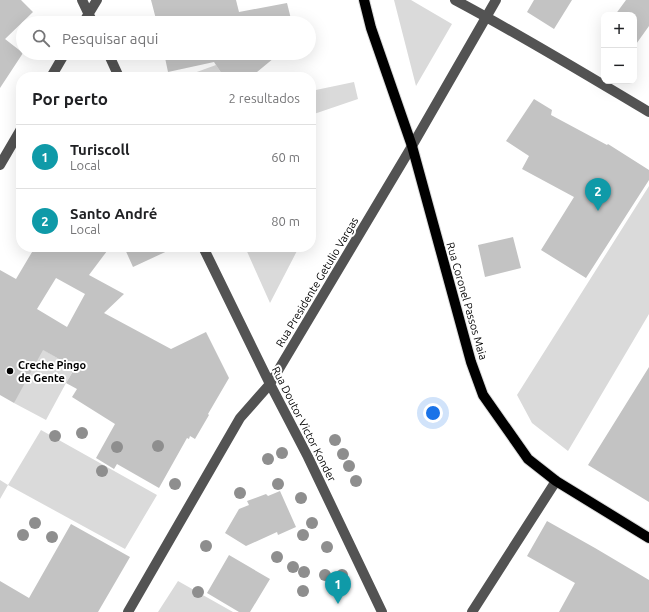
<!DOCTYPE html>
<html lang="pt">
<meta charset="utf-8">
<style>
body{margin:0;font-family:Ubuntu,sans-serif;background:#f6f6f6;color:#202124}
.controls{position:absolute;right:12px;top:12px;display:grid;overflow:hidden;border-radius:8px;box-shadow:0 4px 16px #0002}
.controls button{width:36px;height:36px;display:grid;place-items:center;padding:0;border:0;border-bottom:1px solid #e0e0e0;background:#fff;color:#202124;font:20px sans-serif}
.you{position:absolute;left:433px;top:413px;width:14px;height:14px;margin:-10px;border:3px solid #fff;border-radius:50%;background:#1a73e8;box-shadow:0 0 0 6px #1a73e833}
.badge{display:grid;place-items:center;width:26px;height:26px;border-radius:50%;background:#000;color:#fff;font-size:13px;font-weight:700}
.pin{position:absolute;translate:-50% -33px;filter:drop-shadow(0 1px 2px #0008)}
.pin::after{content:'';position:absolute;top:21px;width:14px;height:12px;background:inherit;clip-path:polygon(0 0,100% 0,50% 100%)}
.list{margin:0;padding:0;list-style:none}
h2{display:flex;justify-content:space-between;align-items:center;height:52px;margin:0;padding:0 16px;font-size:17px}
h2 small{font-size:13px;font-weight:400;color:#757577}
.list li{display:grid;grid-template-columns:26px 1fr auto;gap:12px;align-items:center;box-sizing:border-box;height:64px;padding:0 16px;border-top:1px solid #e0e0e0}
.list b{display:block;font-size:15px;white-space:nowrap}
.list p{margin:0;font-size:13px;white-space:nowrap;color:#757577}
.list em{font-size:13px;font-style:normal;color:#757577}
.icon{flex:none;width:22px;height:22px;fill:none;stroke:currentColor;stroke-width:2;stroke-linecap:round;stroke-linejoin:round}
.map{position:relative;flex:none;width:649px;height:612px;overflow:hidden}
.search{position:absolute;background:#fff;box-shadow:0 4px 16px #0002;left:16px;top:16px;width:300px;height:44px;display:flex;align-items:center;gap:10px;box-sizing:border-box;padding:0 14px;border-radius:22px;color:#757577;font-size:15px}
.panel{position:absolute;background:#fff;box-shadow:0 4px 16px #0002;left:16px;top:72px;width:300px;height:180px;border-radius:16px}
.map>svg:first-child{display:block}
.green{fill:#dadada}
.building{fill:#c3c3c3;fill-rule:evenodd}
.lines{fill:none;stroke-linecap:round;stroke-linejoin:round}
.major-casing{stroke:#dbdbdb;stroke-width:12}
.minor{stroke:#535353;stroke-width:10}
.major{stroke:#000;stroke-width:10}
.tree{fill:#8e8e8e}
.poi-dot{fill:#000;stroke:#fff;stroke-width:1.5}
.labels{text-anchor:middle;stroke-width:4;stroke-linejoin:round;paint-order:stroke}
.street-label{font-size:11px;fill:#000;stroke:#fff}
.poi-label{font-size:11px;font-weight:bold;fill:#000;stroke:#fff;text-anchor:start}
</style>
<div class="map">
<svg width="649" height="612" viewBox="0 0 649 612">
<rect width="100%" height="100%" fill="#fff"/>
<path class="green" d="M 394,0 L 411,0 L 452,24 L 416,86 Z
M 216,65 L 224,77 L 183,77 Z
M 354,82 L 358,99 L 311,115 L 311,91 Z
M 649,186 L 649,314 L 568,451 L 532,423 L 517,395 Z
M 245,247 L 299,247 L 270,303 Z
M 26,340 L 75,368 L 66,383 L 46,420 L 14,403 Z
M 41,430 L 157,495 L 125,549 L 8,485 L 0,499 L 0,480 L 8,485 Z
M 178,581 L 233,612 L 158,612 Z"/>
<path class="building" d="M 0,0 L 21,0 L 33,12 L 5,39 L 23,53 L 0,88 Z
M 151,0 L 236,0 L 239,12 L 287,3 L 292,23 L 157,23 Z
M 534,0 L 572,0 L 554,29 L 527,12 Z
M 626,0 L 649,0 L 649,26 L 634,47 L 634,15 L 615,15 Z
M 164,53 L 280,53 L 251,77 L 224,77 L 214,62 L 168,72 Z
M 534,99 L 552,110 L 551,115 L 607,145 L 608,144 L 649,170 L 649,180 L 586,278 L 541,250 L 574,197 L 522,169 L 529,156 L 506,141 Z
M 513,237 L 521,268 L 485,277 L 478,245 Z
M 35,247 L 110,247 L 89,275 L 124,294 L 104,313 L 171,349 L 206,332 L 229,378 L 208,414 L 209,415 L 195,439 L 190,436 L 189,439 L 187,438 L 159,488 L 117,464 L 114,469 L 96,458 L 115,424 L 72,397 L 77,389 L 66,383 L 75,368 L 43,350 L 14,403 L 0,395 L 0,270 L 16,279 ZM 56,278 L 85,294 L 67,327 L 37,309 Z
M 124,247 L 176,247 L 133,267 Z
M 649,367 L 649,502 L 588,465 Z
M 280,491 L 296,527 L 278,535 L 277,532 L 246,546 L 225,533 L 239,509 L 249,505 L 247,501 L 266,494 L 268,496 Z
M 547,521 L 595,548 L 649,580 L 649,612 L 559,612 L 575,583 L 527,556 Z
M 71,524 L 130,557 L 98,612 L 0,612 L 0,581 L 29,598 Z
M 229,555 L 270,579 L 250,612 L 239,612 L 207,593 Z"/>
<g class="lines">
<g class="major-casing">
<path id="major" d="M 364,0 L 371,28 L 412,146 L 471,362 L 483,395 L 528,459 L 556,481 L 649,538"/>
</g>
<path class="minor" d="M 82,0 L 93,23
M 455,0 C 521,35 585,74 649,112
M 83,23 L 97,0
M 108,53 L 119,77
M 51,77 L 65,53
M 0,165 L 21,129
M 203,247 L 270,384 L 308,457 L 382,612
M 128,612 L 240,418 L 270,384 L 412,146 L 496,0
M 472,612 L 556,481"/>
<use href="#major" class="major"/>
</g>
<g class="tree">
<circle cx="82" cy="433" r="6"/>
<circle cx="55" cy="436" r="6"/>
<circle cx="335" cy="440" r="6"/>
<circle cx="158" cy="446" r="6"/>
<circle cx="117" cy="447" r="6"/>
<circle cx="282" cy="453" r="6"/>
<circle cx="343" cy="454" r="6"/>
<circle cx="268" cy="459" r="6"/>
<circle cx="349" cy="466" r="6"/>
<circle cx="102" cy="471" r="6"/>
<circle cx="356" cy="481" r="6"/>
<circle cx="175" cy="484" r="6"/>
<circle cx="278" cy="484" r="6"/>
<circle cx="240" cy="493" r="6"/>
<circle cx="301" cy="498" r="6"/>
<circle cx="35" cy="523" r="6"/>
<circle cx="312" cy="523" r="6"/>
<circle cx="23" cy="535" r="6"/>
<circle cx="303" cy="535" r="6"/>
<circle cx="52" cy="537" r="6"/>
<circle cx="206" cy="546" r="6"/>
<circle cx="327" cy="547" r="6"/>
<circle cx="277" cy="557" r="6"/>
<circle cx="293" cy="567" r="6"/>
<circle cx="304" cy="572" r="6"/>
<circle cx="325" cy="575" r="6"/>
<circle cx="342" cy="575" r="6"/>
<circle cx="303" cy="591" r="6"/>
<circle cx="198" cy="592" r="6"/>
</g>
<circle class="poi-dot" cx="10" cy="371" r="4"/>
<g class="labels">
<g class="street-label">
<text transform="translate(317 282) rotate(-59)" y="4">Rua Presidente Getulio Vargas</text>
<text transform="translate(467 301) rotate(74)" y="4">Rua Coronel Passos Maia</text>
<text transform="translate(304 424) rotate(63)" y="4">Rua Doutor Victor Konder</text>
</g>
<g class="poi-label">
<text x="18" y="369">Creche Pingo<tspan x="18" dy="13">de Gente</tspan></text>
</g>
</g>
</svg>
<div class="controls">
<button>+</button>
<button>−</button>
</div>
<div class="you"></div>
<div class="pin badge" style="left:338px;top:604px;background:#0f9aa8">1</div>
<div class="pin badge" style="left:598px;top:211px;background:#0f9aa8">2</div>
<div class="search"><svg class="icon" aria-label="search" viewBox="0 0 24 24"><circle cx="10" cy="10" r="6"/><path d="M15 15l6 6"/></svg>Pesquisar aqui</div>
<section class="panel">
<h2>Por perto<small>2 resultados</small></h2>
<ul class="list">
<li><span class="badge" style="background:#0f9aa8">1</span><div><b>Turiscoll</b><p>Local</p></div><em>60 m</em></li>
<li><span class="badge" style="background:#0f9aa8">2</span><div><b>Santo André</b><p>Local</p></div><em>80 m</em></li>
</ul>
</section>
</div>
